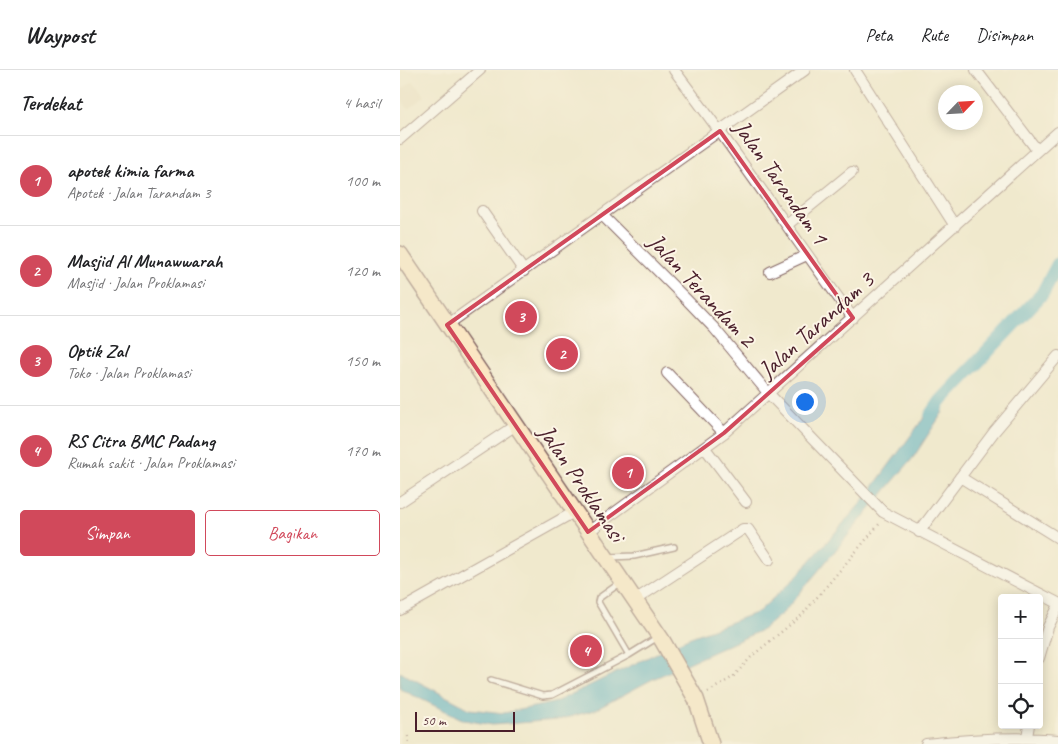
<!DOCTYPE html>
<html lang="id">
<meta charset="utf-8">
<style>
body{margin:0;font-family:Caveat,sans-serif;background:#f2f2f2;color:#202124}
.controls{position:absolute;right:15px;bottom:15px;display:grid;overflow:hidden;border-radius:5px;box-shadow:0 2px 12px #0003}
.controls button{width:45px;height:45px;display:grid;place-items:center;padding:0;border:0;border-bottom:1px solid #e0e0e0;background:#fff;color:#202124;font:25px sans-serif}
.compass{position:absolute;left:538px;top:15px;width:45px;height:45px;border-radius:50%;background:#fff;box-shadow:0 2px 12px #0003;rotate:65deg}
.scale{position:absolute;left:15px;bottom:12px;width:100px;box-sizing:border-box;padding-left:5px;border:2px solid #4a1f2b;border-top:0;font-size:14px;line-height:18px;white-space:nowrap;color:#4a1f2b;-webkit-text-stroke:4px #fcf5e5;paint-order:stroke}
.you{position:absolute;left:404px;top:331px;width:18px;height:18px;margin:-12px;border:4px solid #fff;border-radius:50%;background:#1a73e8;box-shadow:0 0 0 8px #1a73e833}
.badge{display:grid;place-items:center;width:32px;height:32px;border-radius:50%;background:#d1495b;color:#fff;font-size:16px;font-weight:700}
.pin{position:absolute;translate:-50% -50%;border:2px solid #fff;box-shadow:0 1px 5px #0006}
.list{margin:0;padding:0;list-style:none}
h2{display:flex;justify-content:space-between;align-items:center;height:65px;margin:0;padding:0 20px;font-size:21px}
h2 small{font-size:16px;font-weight:400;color:#757577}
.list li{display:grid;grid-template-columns:32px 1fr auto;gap:15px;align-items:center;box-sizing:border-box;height:90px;padding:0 20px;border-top:1px solid #e0e0e0}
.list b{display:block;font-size:19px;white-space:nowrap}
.list p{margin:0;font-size:16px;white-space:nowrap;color:#757577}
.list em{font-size:16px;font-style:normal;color:#757577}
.actions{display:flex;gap:10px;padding:15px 20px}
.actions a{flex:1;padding:11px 0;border:1px solid #d1495b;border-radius:5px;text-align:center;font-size:18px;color:#d1495b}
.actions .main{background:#d1495b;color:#fff}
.icon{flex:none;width:28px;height:28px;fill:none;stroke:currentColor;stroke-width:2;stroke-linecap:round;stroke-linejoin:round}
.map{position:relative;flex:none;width:658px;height:674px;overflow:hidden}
header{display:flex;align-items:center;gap:30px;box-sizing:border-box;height:70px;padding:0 25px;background:#fff;border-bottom:1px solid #e0e0e0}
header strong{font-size:24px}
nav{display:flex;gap:28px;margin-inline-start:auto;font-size:18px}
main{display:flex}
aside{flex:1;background:#fff}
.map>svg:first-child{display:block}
.built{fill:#e6daba}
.water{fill:#44a8c4;stroke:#476478}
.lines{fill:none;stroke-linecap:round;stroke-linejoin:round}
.canal{stroke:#44a8c4;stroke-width:14}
.lane-casing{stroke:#846664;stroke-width:8}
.street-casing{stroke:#846664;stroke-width:12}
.secondary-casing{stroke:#846664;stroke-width:18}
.path{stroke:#846664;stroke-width:2.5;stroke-dasharray:1 4;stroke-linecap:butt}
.lane{stroke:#fff;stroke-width:5}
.street{stroke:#fff;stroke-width:10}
.secondary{stroke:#fbe6c3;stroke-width:15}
.marked{fill:none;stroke:#d1495b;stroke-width:4;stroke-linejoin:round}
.labels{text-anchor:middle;stroke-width:4;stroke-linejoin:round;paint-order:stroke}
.street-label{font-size:24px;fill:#4a1f2b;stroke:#fcf5e5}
</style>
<header>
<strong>Waypost</strong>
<nav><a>Peta</a><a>Rute</a><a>Disimpan</a></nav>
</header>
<main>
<aside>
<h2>Terdekat<small>4 hasil</small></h2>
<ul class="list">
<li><span class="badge">1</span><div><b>apotek kimia farma</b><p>Apotek · Jalan Tarandam 3</p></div><em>100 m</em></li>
<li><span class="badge">2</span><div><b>Masjid Al Munawwarah</b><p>Masjid · Jalan Proklamasi</p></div><em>120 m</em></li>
<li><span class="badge">3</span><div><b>Optik Zal</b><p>Toko · Jalan Proklamasi</p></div><em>150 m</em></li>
<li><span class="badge">4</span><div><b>RS Citra BMC Padang</b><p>Rumah sakit · Jalan Proklamasi</p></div><em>170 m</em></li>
</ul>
<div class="actions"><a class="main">Simpan</a><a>Bagikan</a></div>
</aside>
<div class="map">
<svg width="658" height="674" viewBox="0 0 658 674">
<rect width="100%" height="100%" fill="#fcf5e5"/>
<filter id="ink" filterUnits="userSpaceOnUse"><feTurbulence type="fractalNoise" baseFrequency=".02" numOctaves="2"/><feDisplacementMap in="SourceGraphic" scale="10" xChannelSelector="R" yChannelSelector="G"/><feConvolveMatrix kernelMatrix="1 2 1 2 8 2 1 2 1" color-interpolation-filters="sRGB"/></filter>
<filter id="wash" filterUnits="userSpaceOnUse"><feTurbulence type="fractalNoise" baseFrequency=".0096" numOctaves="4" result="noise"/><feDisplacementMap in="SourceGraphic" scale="20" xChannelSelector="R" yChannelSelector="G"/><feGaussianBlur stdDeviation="1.12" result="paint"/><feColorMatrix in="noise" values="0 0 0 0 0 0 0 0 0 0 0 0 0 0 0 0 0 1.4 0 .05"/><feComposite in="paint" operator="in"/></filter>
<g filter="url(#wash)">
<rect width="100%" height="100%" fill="#f0e9cd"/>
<path class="built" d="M 13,11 L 25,26 L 8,39 L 0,28 L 0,21 Z"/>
<path class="water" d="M 541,331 L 543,342 L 513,388 L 384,542 L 362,560 L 253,609 L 195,640 L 158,650 L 92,655 L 64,650 L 0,619 L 0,602 L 70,639 L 104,643 L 153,633 L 288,568 L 358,542 L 395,508 L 461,433 L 531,338 Z"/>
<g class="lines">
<path class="canal" d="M 531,346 L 541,331 L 642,224 L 658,194"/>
</g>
</g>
<g filter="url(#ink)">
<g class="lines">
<g class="lane-casing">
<path id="lane" d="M 210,487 L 234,486 L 274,477
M 229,585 L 258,567
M 91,610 L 143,626 L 152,625 L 229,585 L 198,532 L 199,528 L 220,513"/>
</g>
<g class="street-casing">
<path id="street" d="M 274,0 C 336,81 393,166 453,248
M 455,0 L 555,156
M 576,0 L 637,80
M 0,69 L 80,0
M 82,141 L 124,201
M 202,145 L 286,229 L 314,258 L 369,324 L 483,442 L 658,533
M 388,154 L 452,102
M 370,202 L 407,185
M 47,255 L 405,0
M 267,303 L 324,363
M 305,378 L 346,432
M 560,407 L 658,468
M 0,432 L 116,355
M 188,462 L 324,363 L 658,62
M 519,462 L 594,362 L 658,286
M 235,530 L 343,459 L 348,459 L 369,490
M 0,540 L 176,441
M 639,588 L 648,557 L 658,537
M 627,667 L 629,655
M 526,674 C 570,669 614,666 658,670"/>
</g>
<g class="secondary-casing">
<path id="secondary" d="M 0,184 L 262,570 L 296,629 L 311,674"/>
</g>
<path class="path" d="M 308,622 L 333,607 L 352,586 L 402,545 L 481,452
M 8,666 L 9,674"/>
<use href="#lane" class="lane"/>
<use href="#street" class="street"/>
<use href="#secondary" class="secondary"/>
</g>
</g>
<path d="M0 0H658V674H0ZM 320,61 L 453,248 L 324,363 L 188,462 L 47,255 Z" fill="#f0e9cd" fill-opacity=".55" fill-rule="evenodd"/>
<path class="marked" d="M 320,61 L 453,248 L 324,363 L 188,462 L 47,255 Z"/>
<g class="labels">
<g class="street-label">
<text transform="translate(381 112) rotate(55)" y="8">Jalan Tarandam 1</text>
<text transform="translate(302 220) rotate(47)" y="8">Jalan Terandam 2</text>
<text transform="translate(416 255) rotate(-42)" y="8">Jalan Tarandam 3</text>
<text transform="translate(182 413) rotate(56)" y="8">Jalan Proklamasi</text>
</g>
</g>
</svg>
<div class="controls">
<button>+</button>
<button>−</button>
<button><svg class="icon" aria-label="locate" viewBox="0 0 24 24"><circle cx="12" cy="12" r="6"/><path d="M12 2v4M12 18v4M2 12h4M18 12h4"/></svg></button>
</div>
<svg class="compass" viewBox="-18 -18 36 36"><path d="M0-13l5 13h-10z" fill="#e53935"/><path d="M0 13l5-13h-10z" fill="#757577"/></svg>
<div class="scale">50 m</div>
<div class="you"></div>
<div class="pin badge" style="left:228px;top:403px">1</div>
<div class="pin badge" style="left:162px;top:284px">2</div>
<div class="pin badge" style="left:121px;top:247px">3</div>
<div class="pin badge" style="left:186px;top:581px">4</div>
</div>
</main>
